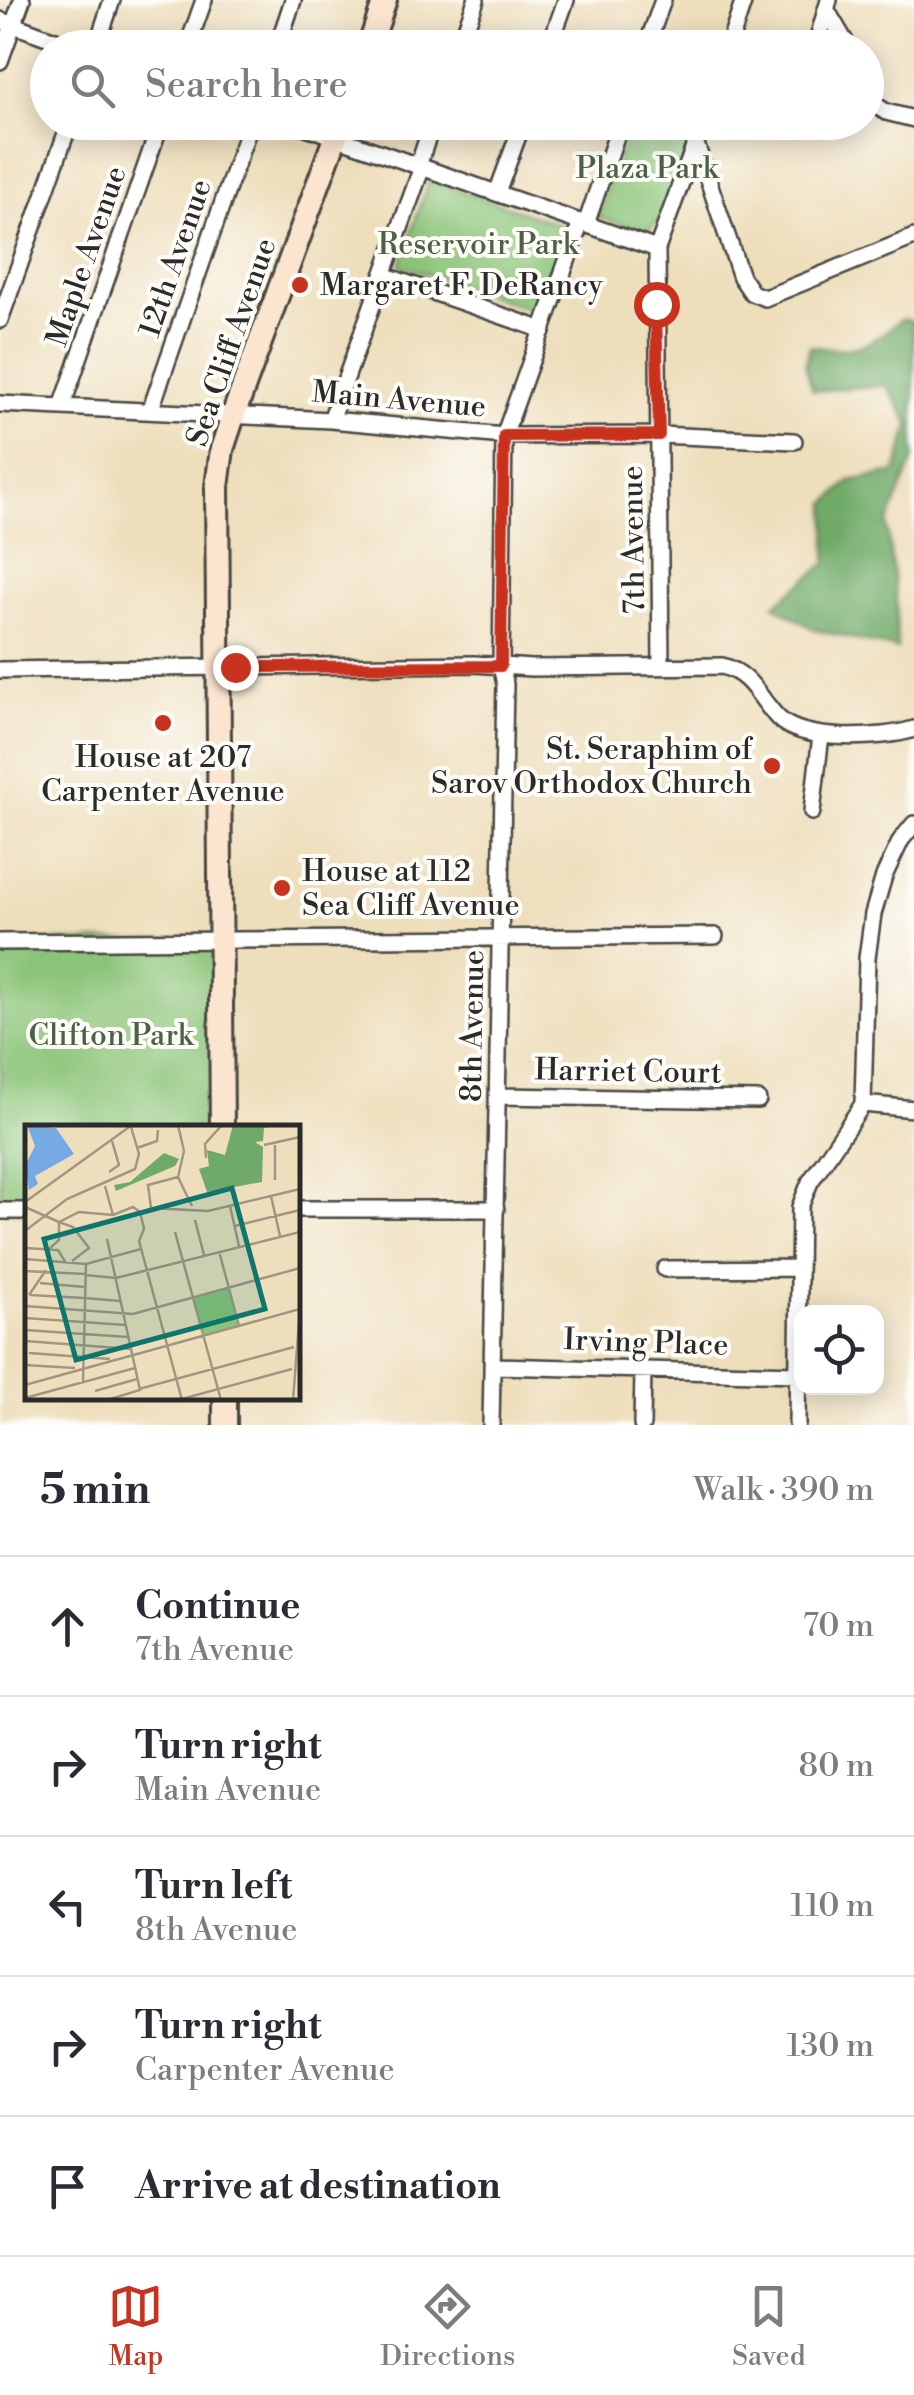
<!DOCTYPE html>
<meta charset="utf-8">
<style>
body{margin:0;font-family:"Libre Bodoni",serif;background:#f7f7f7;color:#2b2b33}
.controls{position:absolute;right:30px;bottom:30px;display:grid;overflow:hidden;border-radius:20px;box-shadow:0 5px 25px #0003}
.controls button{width:90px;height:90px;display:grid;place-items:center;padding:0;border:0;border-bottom:2px solid #e1e1e2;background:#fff;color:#2b2b33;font:50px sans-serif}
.stop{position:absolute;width:30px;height:30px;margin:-22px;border:8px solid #c8321e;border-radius:50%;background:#fff}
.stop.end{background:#c8321e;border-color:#fff;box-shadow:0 2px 10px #0008}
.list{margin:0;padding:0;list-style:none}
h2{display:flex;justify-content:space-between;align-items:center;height:130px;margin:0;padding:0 40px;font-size:42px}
h2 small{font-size:32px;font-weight:400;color:#7c7c81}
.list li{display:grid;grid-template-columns:65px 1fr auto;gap:30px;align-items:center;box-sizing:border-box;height:140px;padding:0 40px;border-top:2px solid #e1e1e2}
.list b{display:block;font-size:38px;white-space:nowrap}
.list p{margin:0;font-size:32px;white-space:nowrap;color:#7c7c81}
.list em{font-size:32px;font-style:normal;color:#7c7c81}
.icon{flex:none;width:55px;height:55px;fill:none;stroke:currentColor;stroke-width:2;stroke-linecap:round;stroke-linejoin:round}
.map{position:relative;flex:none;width:914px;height:1425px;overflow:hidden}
.search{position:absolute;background:#fff;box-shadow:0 5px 25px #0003;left:30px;right:30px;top:30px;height:110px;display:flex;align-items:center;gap:25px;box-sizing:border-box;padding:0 35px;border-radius:55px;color:#7c7c81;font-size:38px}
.sheet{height:830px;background:#fff}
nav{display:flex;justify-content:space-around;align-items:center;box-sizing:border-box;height:140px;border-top:2px solid #e1e1e2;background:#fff;font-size:28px;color:#7c7c81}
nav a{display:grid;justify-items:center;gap:5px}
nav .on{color:#c8321e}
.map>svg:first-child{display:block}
.green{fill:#8bc478;stroke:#5b7852;stroke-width:2.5}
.forest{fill:#70aa68;stroke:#4e6a4a;stroke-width:2.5}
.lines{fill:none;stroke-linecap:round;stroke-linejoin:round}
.street-casing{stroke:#484641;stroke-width:20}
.secondary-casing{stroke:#484641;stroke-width:28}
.street{stroke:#fff;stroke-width:15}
.secondary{stroke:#fbe5cf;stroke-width:22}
.route{stroke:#c8321e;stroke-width:12}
.poi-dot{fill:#c8321e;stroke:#fdfcf7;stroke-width:4}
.labels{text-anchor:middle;stroke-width:8;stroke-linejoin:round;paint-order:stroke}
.park-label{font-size:30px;fill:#4d6146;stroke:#fdfcf7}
.street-label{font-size:30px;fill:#2b2b2b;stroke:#fdfcf7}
.poi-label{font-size:30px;fill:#2b2b2b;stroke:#fdfcf7;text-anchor:start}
.inset-road{fill:none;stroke:#a09682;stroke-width:2.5}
.view{fill:#0f766e;fill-opacity:0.15;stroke:#0f766e;stroke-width:5}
.inset-edge{fill:none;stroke:#2b2b2b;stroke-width:5}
</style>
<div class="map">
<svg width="914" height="1425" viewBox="0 0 914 1425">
<rect width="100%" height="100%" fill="#fdfcf7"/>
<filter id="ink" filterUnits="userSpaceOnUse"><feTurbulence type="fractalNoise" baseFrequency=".01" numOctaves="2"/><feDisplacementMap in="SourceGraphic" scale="20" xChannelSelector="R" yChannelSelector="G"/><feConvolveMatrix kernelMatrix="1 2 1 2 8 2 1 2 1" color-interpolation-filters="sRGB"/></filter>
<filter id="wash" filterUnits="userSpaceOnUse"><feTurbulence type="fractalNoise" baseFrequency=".0048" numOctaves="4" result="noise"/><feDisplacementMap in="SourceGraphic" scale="40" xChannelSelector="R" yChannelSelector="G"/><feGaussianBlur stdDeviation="2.25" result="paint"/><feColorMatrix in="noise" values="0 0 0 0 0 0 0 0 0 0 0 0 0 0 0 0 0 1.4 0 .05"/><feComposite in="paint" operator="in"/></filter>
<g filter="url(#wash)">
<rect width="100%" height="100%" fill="#eedebc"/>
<path class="green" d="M 630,123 L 697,123 L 664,214 L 647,232 L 598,217 Z
M 429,180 L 573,229 L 544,314 L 400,265 Z
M 220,940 L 222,1127 L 28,1128 L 27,1211 L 0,1211 L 0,942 Z"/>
<path class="forest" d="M 902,319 L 914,322 L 914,458 L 887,525 L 896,599 L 897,649 L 815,630 L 774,605 L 827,563 L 827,503 L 850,481 L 896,472 L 910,424 L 886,385 L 813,391 L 805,365 L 810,346 C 859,352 863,349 902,319 Z"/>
</g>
<g filter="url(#ink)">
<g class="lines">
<g class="street-casing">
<path id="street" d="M 826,9 L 849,48
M 0,20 L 77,48
M 96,48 L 112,0
M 187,48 L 204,0
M 277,48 L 293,0
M 459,48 L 476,0
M 549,48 L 566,0
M 646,48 L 663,0
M 728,48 L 744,0
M 815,48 L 829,0
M 0,61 L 22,0
M 866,99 L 886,112 L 914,119
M 292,122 L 657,249
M 695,141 L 741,277 L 752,293 L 765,298 L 914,237
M 418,166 L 433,122
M 497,193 L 523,122
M 586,224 L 621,122
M 383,275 L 543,330
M 0,320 L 70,122
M 0,404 L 331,420 L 504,436 L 659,435 L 794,441
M 62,407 L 161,122
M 150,411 L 251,122
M 331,420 L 422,167
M 661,666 L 657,249 L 703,122
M 0,670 L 474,664 L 531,668 L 722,666 C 752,674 758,697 778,718 C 802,743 883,739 914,729
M 812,812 L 821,735
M 0,942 L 715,936
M 498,1096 L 758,1100
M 863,1104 L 914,1109
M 298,1209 L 496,1209
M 0,1211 L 28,1211
M 665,1269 L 797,1268
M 493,1366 L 797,1374
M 491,1425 L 505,684 L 501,666 L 504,436 L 581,222
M 642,1425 L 643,1370
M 797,1425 L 800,1207 L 810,1182 L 863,1104 L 867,958 L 873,914 L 884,876 L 901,840 L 914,824"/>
</g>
<g class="secondary-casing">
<path id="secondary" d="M 369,48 L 385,0
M 222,1128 L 217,487 L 222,449 L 233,416 L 341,122
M 225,1398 L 225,1425"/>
</g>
<use href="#street" class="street"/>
<use href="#secondary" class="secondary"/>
</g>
</g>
<g class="lines" filter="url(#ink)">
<path class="route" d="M 235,667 L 501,666 L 504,436 L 659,435 L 656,304"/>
</g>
<g class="poi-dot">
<circle cx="300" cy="285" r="10"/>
<circle cx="163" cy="723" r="10"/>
<circle cx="772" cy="766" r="10"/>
<circle cx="282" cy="888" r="10"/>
</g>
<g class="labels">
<g class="park-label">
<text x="647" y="178">Plaza Park</text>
<text x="478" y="254">Reservoir Park</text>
<text x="111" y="1045">Clifton Park</text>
</g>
<g class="street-label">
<text transform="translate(86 256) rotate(-71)" y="10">Maple Avenue</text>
<text transform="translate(175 258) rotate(-71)" y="10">12th Avenue</text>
<text transform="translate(231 342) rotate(-71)" y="10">Sea Cliff Avenue</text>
<text transform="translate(399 399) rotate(5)" y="10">Main Avenue</text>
<text transform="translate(633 540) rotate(-91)" y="10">7th Avenue</text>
<text transform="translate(472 1026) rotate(-89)" y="10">8th Avenue</text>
<text transform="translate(628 1071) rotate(1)" y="10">Harriet Court</text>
<text transform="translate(646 1342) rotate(2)" y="10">Irving Place</text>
</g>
<g class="poi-label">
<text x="320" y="295">Margaret F. DeRancy</text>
<text x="752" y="759" text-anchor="end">St. Seraphim of<tspan x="752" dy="34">Sarov Orthodox Church</tspan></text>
<text x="163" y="767" text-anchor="middle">House at 207<tspan x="163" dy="34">Carpenter Avenue</tspan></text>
<text x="302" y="881">House at 112<tspan x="302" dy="34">Sea Cliff Avenue</tspan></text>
</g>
</g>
<g transform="translate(25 1125)">
<rect width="275" height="275" fill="#eedebc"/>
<path d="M 203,162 L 214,201 L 179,211 L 168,172 Z" fill="#8bc478"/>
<path d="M 208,0 L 260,0 L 239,3 L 238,16 L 230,17 L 238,22 L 237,57 L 182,67 L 174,44 L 184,41 L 182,25 L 200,30 ZM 139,28 L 154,34 L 150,41 L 91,66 L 89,60 L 105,57 Z" fill="#70aa68"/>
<path d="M 2,0 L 31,3 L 49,29 L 10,51 L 13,59 L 4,65 L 0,41 L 10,21 Z" fill="#77aae3"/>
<path class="inset-road" d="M 153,0 L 159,26 L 153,52 L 167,81M 239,20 L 275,12M 250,20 L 250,55M 112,23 L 132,16 L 133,5M 181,33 L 180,19 L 197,0M 84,47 L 94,40 L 87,16M 153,52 L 123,60 L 126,83 L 183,86 L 275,64M 80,61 L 88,90M 246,71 L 255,111M 0,77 L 107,0M 205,81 L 214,121M 0,82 L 34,97 L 54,87 L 88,90 L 108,82 L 115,87 L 119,104 L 114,116 L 157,275M 170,95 L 179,130M 210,101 L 275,85M 0,106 L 42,74 L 110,44 L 114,29 L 106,2M 150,107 L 196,275M 82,114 L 115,265 L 82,275M 0,123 L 33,125 L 41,138M 23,125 L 34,115 L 34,97 L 48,102 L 64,123 L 47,136M 194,126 L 214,201M 0,134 L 61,139 L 116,124M 0,146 L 60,149M 60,150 L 91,153 L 275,107M 15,158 L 59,162M 4,170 L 21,145M 5,170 L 59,173M 59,173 L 95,176M 0,181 L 108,189 L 275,143M 0,193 L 100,200M 0,205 L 103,212M 0,216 L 106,224M 4,228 L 85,234M 0,240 L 50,243M 58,257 L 61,139M 0,260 L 275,184M 114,264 L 269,222M 70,266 L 112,254M 0,273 L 110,243M 153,275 L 267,244M 268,275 L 275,184"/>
<path class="view" d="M 207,63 L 240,184 L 51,235 L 19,114 Z"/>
<rect width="275" height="275" class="inset-edge"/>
</g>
</svg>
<div class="controls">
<button><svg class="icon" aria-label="locate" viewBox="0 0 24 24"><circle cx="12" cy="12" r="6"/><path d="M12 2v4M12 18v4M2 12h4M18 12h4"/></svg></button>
</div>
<div class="stop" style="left:656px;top:304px"></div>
<div class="stop end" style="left:235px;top:667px"></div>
<div class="search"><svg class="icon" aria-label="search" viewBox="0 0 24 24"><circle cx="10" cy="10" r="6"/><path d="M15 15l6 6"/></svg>Search here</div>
</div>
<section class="sheet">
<h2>5 min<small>Walk · 390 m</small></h2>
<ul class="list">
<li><svg class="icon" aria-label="ahead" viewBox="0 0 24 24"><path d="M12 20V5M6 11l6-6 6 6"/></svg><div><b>Continue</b><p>7th Avenue</p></div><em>70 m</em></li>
<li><svg class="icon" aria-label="right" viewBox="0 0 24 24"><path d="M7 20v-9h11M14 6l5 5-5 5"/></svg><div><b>Turn right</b><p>Main Avenue</p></div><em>80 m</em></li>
<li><svg class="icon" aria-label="left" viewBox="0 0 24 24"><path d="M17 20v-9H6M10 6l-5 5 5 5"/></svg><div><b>Turn left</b><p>8th Avenue</p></div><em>110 m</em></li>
<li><svg class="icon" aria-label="right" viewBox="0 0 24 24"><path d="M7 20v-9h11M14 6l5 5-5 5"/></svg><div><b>Turn right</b><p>Carpenter Avenue</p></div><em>130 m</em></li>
<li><svg class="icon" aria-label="arrive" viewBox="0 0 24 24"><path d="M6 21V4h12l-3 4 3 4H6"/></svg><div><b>Arrive at destination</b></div></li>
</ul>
</section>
<nav>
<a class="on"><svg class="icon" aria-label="map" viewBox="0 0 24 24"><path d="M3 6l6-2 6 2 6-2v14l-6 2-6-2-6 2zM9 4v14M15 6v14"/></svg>Map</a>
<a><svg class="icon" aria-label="directions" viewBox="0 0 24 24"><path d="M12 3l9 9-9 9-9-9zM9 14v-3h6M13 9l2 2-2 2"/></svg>Directions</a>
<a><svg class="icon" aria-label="saved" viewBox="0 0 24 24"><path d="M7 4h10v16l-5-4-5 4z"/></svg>Saved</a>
</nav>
